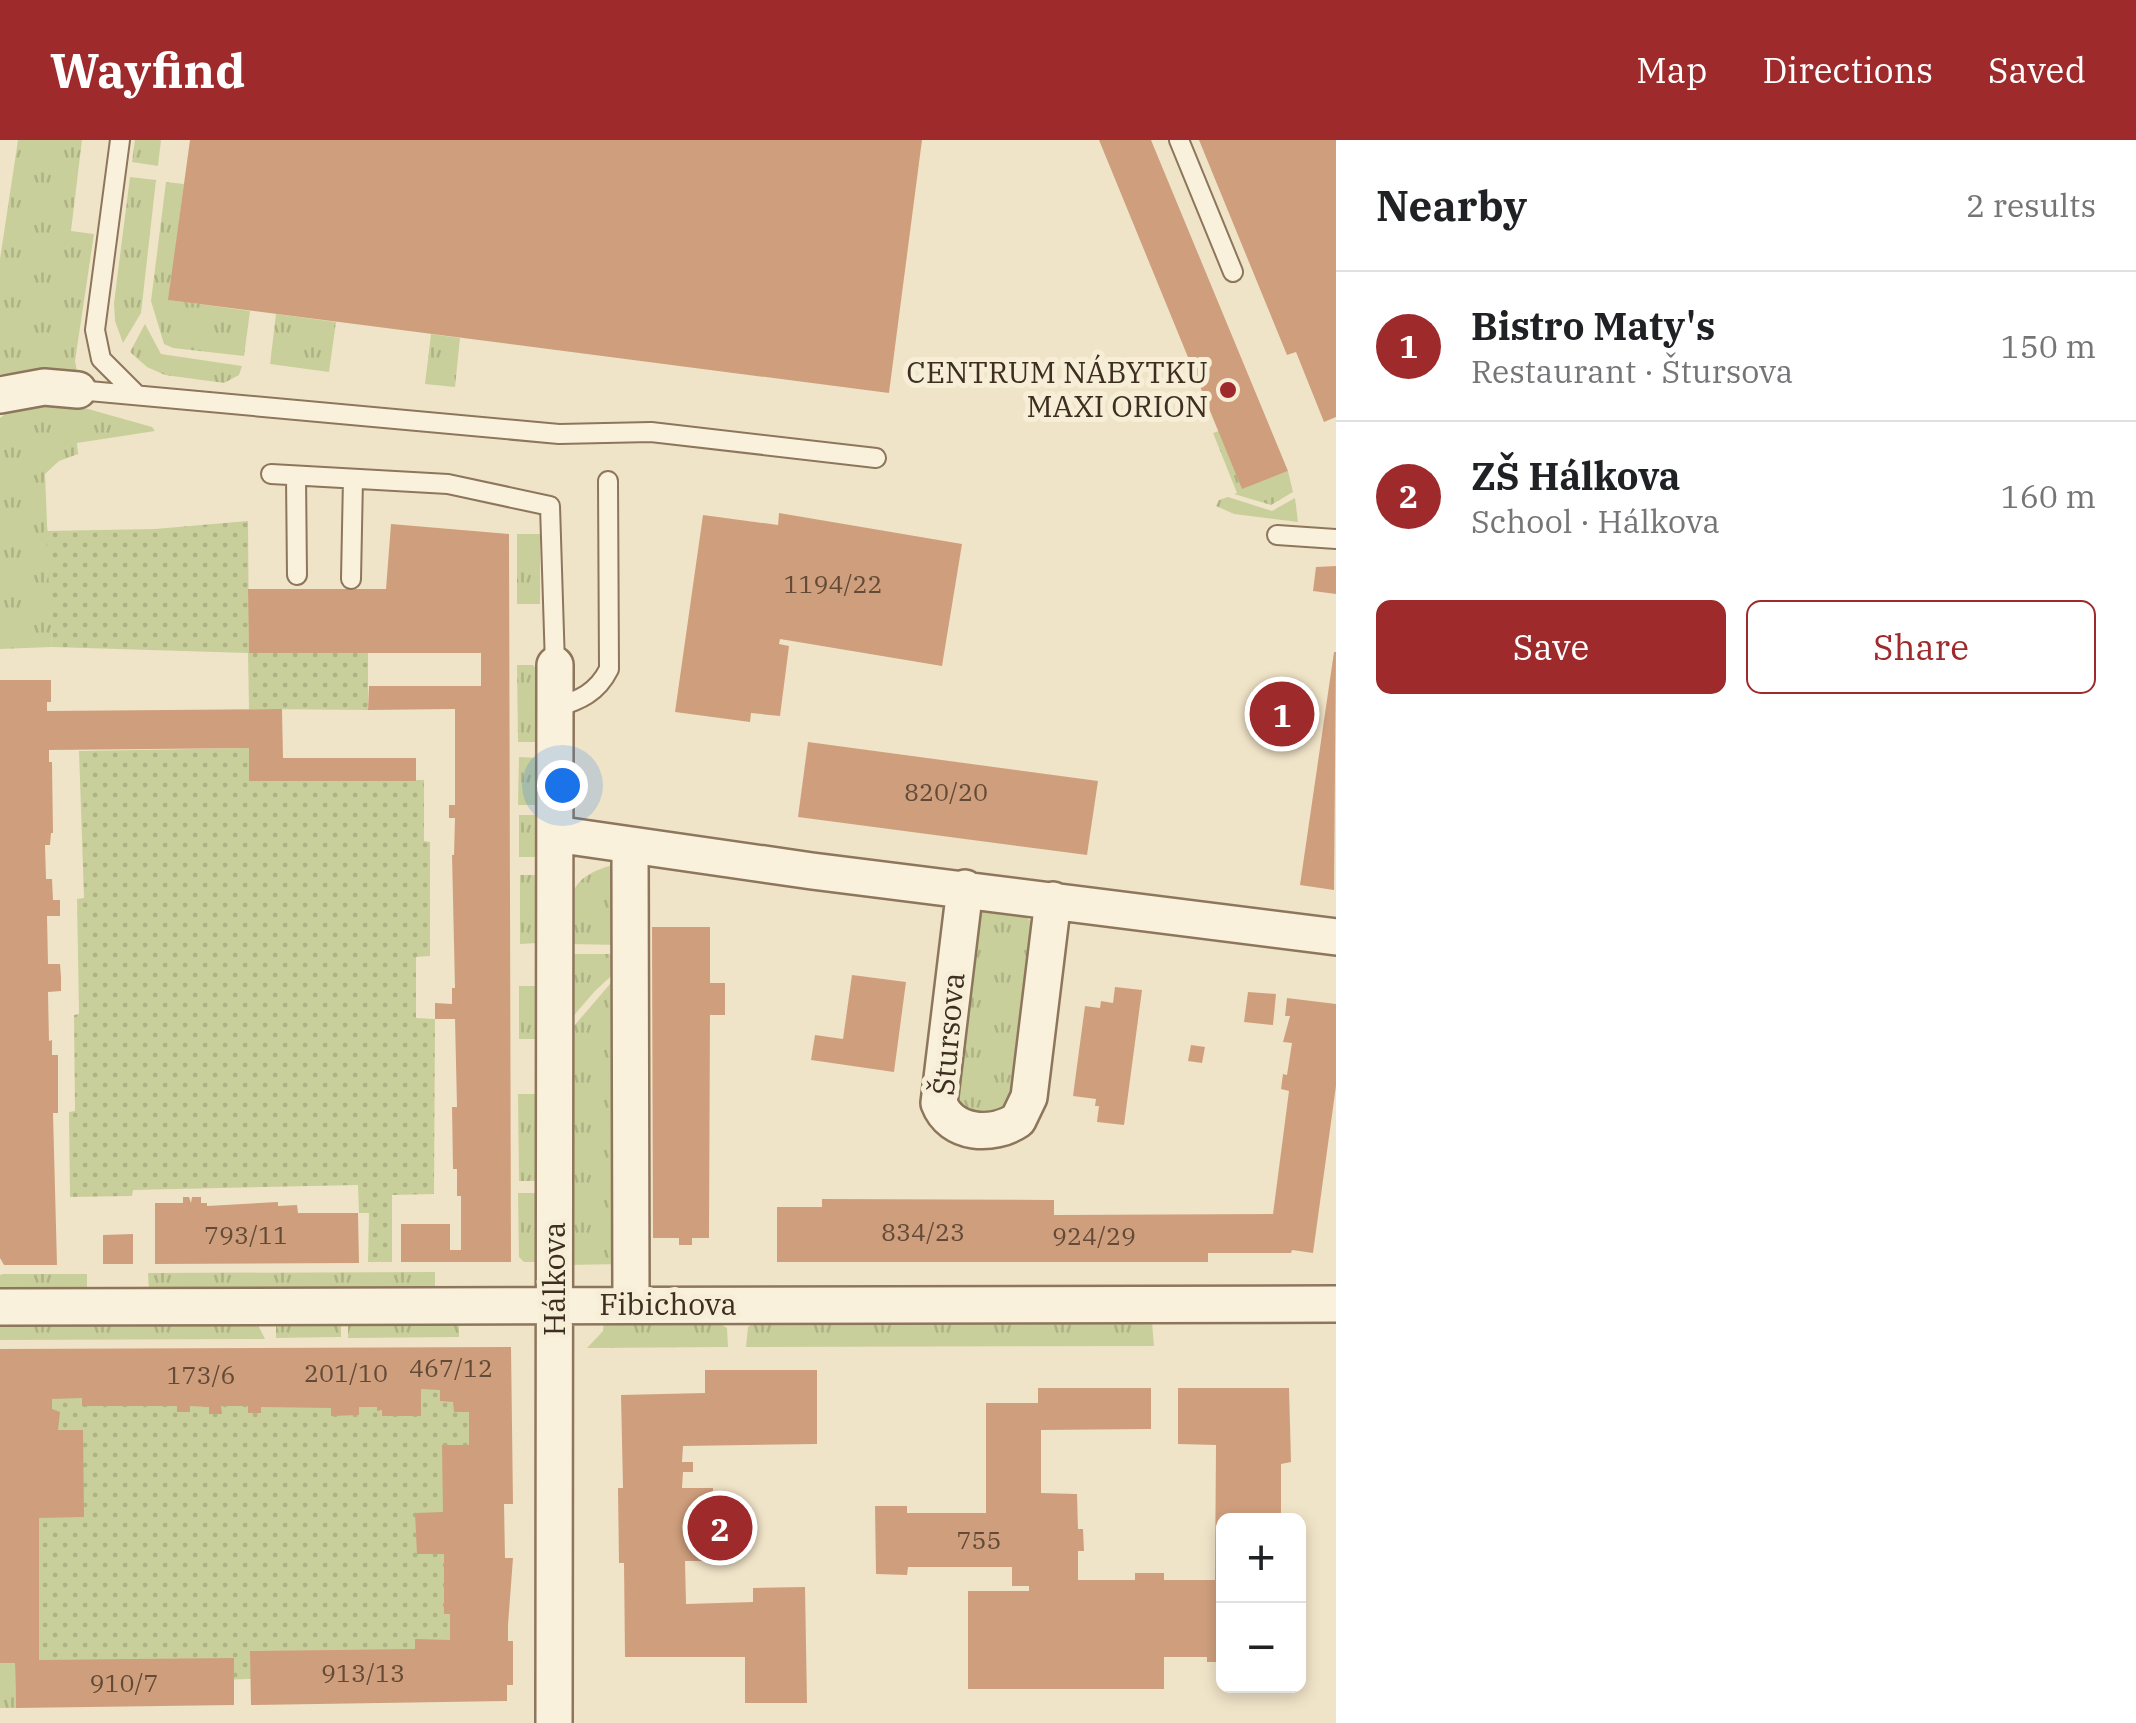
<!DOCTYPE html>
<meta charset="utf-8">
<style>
body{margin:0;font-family:"IBM Plex Serif",serif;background:#f6f6f6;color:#202124}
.controls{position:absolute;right:30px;bottom:30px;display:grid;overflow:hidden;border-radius:15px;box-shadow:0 5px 15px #0003}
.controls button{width:90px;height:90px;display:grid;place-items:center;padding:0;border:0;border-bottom:2px solid #e0e0e0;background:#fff;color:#202124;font:50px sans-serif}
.you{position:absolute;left:562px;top:645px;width:35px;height:35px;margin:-25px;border:8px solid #fff;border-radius:50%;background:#1a73e8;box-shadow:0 0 0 15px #1a73e833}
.badge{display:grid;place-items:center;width:65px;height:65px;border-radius:50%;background:#9e2a2b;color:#fff;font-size:32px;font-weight:700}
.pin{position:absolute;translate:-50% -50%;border:5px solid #fff;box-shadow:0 2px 10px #0006}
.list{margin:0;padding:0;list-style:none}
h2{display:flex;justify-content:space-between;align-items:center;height:130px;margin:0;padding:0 40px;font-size:42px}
h2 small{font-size:32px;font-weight:400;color:#757577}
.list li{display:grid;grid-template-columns:65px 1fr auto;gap:30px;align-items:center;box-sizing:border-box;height:150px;padding:0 40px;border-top:2px solid #e0e0e0}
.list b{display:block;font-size:38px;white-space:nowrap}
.list p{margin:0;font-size:32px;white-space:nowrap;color:#757577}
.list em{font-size:32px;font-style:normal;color:#757577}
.actions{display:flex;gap:20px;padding:30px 40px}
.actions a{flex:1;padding:22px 0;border:2px solid #9e2a2b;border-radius:15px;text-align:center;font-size:35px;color:#9e2a2b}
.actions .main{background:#9e2a2b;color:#fff}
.map{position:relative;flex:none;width:1336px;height:1583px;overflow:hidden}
header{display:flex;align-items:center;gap:60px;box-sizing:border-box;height:140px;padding:0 50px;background:#9e2a2b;color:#fff}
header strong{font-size:48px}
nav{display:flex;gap:55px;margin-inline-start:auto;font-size:35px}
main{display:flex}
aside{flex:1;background:#fff}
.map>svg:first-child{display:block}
.grass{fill:url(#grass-tufts)}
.park{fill:url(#park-dots)}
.building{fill:#cf9f7d}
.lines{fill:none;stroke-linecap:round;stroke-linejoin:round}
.lane-casing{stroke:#8d765c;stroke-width:22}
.street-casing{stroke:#8d765c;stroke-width:40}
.lane{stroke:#faf1dc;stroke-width:18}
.street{stroke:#faf1dc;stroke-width:35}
.poi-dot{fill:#9e2a2b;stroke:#f7eed8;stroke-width:4}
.labels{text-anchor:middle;stroke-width:10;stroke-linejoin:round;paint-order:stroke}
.number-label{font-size:25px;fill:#624a37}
.poi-label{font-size:30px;fill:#3d2e20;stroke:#f7eed8;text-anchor:end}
.street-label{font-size:30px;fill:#3d2e20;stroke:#f7eed8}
</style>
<header>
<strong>Wayfind</strong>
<nav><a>Map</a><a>Directions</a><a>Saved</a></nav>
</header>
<main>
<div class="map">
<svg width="1336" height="1583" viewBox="0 0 1336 1583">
<defs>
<pattern id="grass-tufts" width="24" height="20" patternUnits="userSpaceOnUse" patternTransform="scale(2.5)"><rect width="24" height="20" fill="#c9cf9b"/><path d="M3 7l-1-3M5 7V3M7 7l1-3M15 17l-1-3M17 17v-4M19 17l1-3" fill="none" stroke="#aeb285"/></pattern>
<pattern id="park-dots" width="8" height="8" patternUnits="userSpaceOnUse" patternTransform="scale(2.5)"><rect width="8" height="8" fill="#c9cf9b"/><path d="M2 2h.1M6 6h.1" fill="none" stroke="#aeb285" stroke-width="1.8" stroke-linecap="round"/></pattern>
</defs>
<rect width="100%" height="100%" fill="#f0e4c8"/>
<path class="grass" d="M 18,0 L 82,0 L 71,91 L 94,94 L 75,221 L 78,236 L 63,232 L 0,234 L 0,119 Z
M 135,0 L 161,0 L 158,26 L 132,22 Z
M 130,37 L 156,40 L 141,173 L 123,203 L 115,181 L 114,163 Z
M 166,42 L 184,44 L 169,160 L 250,171 L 244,216 L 173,208 L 164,204 L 151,161 Z
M 276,174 L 336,182 L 329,232 L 270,224 Z
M 145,184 L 161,214 L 242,226 L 239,235 L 224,243 L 165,235 L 147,227 L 130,212 Z
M 431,194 L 460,198 L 455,247 L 425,244 Z
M 67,263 L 152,287 L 155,291 L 77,303 L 78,314 L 59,321 L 45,334 L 52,507 L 0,509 L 0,278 L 11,270 Z
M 1219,291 L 1242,348 L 1288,331 L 1293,352 L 1271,365 L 1234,354 L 1237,353 L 1213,293 Z
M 1228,357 L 1272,371 L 1295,358 L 1298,382 L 1234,374 L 1216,366 L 1219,360 Z
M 517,394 L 540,394 L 540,464 L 517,464 Z
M 517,525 L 533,525 L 538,531 L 539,602 L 518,602 Z
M 519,617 L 539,618 L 538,665 L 518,665 Z
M 519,675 L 539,675 L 538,717 L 519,717 Z
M 613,725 L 621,805 L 569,804 C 569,761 564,738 613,725 Z
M 520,735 L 539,735 L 538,803 L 520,804 Z
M 992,769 C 1012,772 1027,771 1038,791 L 1017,962 L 1003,979 L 953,971 L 979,773 Z
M 569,814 L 621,814 L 621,827 L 595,851 L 569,881 Z
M 616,837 L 621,1124 L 569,1125 L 568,893 Z
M 519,846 L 538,846 L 538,899 L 519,899 Z
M 518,954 L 539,954 L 539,1041 L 519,1041 Z
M 518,1053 L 538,1053 L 539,1122 L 524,1122 L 519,1117 Z
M 435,1132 L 435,1150 L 149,1152 L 148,1133 Z
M 87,1134 L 87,1151 L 0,1153 L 0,1135 L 3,1134 Z
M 604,1179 L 714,1180 L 727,1188 L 728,1207 L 587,1208 L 603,1191 Z
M 863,1179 L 864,1183 L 900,1185 L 901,1180 L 1152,1182 L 1154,1206 L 746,1207 L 748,1187 L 757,1180 Z
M 341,1181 L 341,1197 L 276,1198 L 276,1182 Z
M 459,1181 L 459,1197 L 348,1198 L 348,1182 Z
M 0,1182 L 257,1183 L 265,1199 L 0,1200 Z
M 0,1523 L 15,1523 L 16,1568 L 0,1568 Z"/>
<path class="park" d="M 248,381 L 249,512 L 368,512 L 368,570 L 249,569 L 248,513 L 52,507 L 46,391 L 155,389 Z
M 249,608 L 250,641 L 424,640 L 424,701 L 430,702 L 430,816 L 416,817 L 416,878 L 435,879 L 434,1054 L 392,1055 L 392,1122 L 368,1122 L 369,1073 L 359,1073 L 358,1045 L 133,1050 L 132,1056 L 70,1057 L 69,972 L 75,971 L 74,875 L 79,874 L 77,759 L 84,758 L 79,611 Z
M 490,1230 L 492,1531 L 34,1546 L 23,1232 Z"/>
<path class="building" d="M 190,0 L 922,0 L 889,253 L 168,160 Z
M 1099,0 L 1151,0 L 1288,331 L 1242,349 Z
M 1199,0 L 1336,0 L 1336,277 L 1324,282 L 1296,212 L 1287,215 Z
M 779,373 L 962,404 L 942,526 L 780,499 L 779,504 L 789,506 L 780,576 L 751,573 L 750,582 L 675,572 L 703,375 L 778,385 Z
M 391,384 L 509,394 L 511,1122 L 401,1122 L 401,1084 L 450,1084 L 450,1110 L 461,1110 L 461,1056 L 457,1056 L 457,1029 L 453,1029 L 452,967 L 457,967 L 455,879 L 435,879 L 435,863 L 452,864 L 452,848 L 455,848 L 452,715 L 454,715 L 455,678 L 449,678 L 449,665 L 455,665 L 455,569 L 368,570 L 369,546 L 481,546 L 481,513 L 249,513 L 248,449 L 386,449 Z
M 1336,426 L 1336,454 L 1313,451 L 1316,427 Z
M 1334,512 L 1336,512 L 1334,750 L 1300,745 Z
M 0,540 L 51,540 L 51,562 L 47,562 L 47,571 L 282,569 L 283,618 L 416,618 L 416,641 L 249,641 L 249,608 L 49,610 L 49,622 L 52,622 L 53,693 L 51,693 L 50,705 L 45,705 L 46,739 L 52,739 L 53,760 L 60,760 L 60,776 L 47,776 L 48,824 L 60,824 L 61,837 L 61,851 L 48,852 L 49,901 L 52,900 L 52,915 L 58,915 L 58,973 L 53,973 L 57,1125 L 4,1125 L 0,1118 Z
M 1269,558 L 1298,561 L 1294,590 L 1266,586 Z
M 808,602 L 1098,641 L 1087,715 L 798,677 Z
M 652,787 L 710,787 L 710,843 L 725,843 L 725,875 L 710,875 L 709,1098 L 692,1098 L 692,1105 L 679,1105 L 679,1098 L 653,1098 Z
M 852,835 L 906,842 L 894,932 L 811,920 L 815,895 L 843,899 Z
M 1115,847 L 1142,850 L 1124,985 L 1097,982 L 1099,966 L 1095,966 L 1096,959 L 1073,956 L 1085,866 L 1100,868 L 1101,861 L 1113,863 Z
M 1248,852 L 1276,854 L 1273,885 L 1244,882 Z
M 1287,858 L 1336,864 L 1336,946 L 1313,1113 L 1292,1110 L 1291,1113 L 1208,1113 L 1208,1122 L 777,1122 L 777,1067 L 822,1067 L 822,1059 L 1054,1060 L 1054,1075 L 1273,1074 L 1289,951 L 1281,949 L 1283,934 L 1287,935 L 1292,903 L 1283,902 L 1290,876 L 1285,876 Z
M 1191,905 L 1205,907 L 1202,923 L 1188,921 Z
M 183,1057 L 189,1057 L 191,1063 L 192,1057 L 201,1057 L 201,1063 L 207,1063 L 207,1066 L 278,1062 L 278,1066 L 297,1065 L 298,1073 L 358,1073 L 359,1123 L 155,1124 L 155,1063 L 183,1063 Z
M 133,1094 L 133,1124 L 103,1124 L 103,1095 Z
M 511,1207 L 513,1364 L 504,1364 L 505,1418 L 513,1418 L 508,1485 L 508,1501 L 513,1501 L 513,1545 L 507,1545 L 507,1561 L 251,1565 L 250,1511 L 415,1509 L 415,1499 L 450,1500 L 450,1474 L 444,1474 L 444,1414 L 417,1414 L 415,1373 L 443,1372 L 442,1305 L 469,1305 L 469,1272 L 454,1272 L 453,1262 L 440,1261 L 440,1250 L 421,1249 L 421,1276 L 382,1276 L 382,1270 L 377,1271 L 377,1267 L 359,1267 L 359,1275 L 331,1276 L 331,1268 L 261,1267 L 261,1273 L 248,1273 L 248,1266 L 221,1266 L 222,1274 L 209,1274 L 209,1267 L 190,1266 L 190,1272 L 177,1272 L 177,1266 L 82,1266 L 82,1258 L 52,1259 L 52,1269 L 60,1272 L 58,1290 L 83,1290 L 84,1377 L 39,1378 L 39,1520 L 234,1518 L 234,1565 L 16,1568 L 15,1523 L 0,1523 L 0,1209 Z
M 705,1230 L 817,1230 L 817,1304 L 683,1306 L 682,1322 L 693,1322 L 693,1332 L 683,1332 L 682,1348 L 713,1348 L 714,1421 L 685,1421 L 686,1464 L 753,1462 L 753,1448 L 805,1447 L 807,1563 L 745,1563 L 745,1517 L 625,1517 L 624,1423 L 619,1423 L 618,1348 L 623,1348 L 621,1255 L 705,1253 Z
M 1038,1248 L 1151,1248 L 1151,1289 L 1041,1290 L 1041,1353 L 1077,1354 L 1078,1389 L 1083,1389 L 1084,1411 L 1078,1411 L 1078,1440 L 1135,1440 L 1135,1433 L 1164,1433 L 1164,1440 L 1215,1440 L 1216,1305 L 1178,1304 L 1178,1248 L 1289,1248 L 1291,1322 L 1281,1324 L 1281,1380 L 1224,1380 L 1224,1522 L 1207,1522 L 1207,1517 L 1164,1517 L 1164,1549 L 968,1549 L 968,1451 L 1029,1451 L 1029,1446 L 1012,1446 L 1012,1427 L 908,1427 L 907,1435 L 876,1434 L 875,1366 L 907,1366 L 907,1373 L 986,1373 L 986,1263 L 1038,1263 Z"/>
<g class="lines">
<g class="lane-casing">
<path id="lane" d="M 120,0 L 95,190 L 101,219 L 135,253
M 1179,0 L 1233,132
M 78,250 L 559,294 L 651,292 L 876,318
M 271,334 L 448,344 L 550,366 L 555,525
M 296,336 L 297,435
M 1277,395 L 1336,399
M 351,439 L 353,339
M 555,568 C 580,560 597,553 609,529 L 608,341"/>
</g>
<g class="street-casing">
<path id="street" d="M 0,255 L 44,247 L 78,250
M 555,694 L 812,731 L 1336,797
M 630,707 L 631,1165
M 965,748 L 939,963 C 951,995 993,997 1018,980 L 1029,957 L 1053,760
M 0,1167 L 1336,1164
M 554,1583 L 555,525"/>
</g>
<use href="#lane" class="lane"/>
<use href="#street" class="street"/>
</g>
<circle class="poi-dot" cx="1228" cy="250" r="10"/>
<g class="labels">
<g class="number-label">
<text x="833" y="453">1194/22</text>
<text x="946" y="661">820/20</text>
<text x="923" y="1101">834/23</text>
<text x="246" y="1104">793/11</text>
<text x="1094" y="1105">924/29</text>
<text x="451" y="1237">467/12</text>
<text x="346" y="1242">201/10</text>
<text x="201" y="1244">173/6</text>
<text x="979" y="1409">755</text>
<text x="363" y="1542">913/13</text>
<text x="124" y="1552">910/7</text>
</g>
<g class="poi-label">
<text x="1208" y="243">CENTRUM NÁBYTKU<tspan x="1208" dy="34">MAXI ORION</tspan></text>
</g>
<g class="street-label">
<text transform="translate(949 894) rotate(-85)" y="10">Štursova</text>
<text transform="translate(555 1139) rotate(-90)" y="10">Hálkova</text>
<text x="668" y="1175">Fibichova</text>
</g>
</g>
</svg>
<div class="controls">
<button>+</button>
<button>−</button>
</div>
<div class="you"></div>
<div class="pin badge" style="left:1282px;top:574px">1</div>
<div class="pin badge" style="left:720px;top:1388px">2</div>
</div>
<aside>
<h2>Nearby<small>2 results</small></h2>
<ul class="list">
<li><span class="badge">1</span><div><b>Bistro Maty's</b><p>Restaurant · Štursova</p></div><em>150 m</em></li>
<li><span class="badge">2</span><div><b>ZŠ Hálkova</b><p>School · Hálkova</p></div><em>160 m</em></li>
</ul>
<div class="actions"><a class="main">Save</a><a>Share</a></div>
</aside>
</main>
